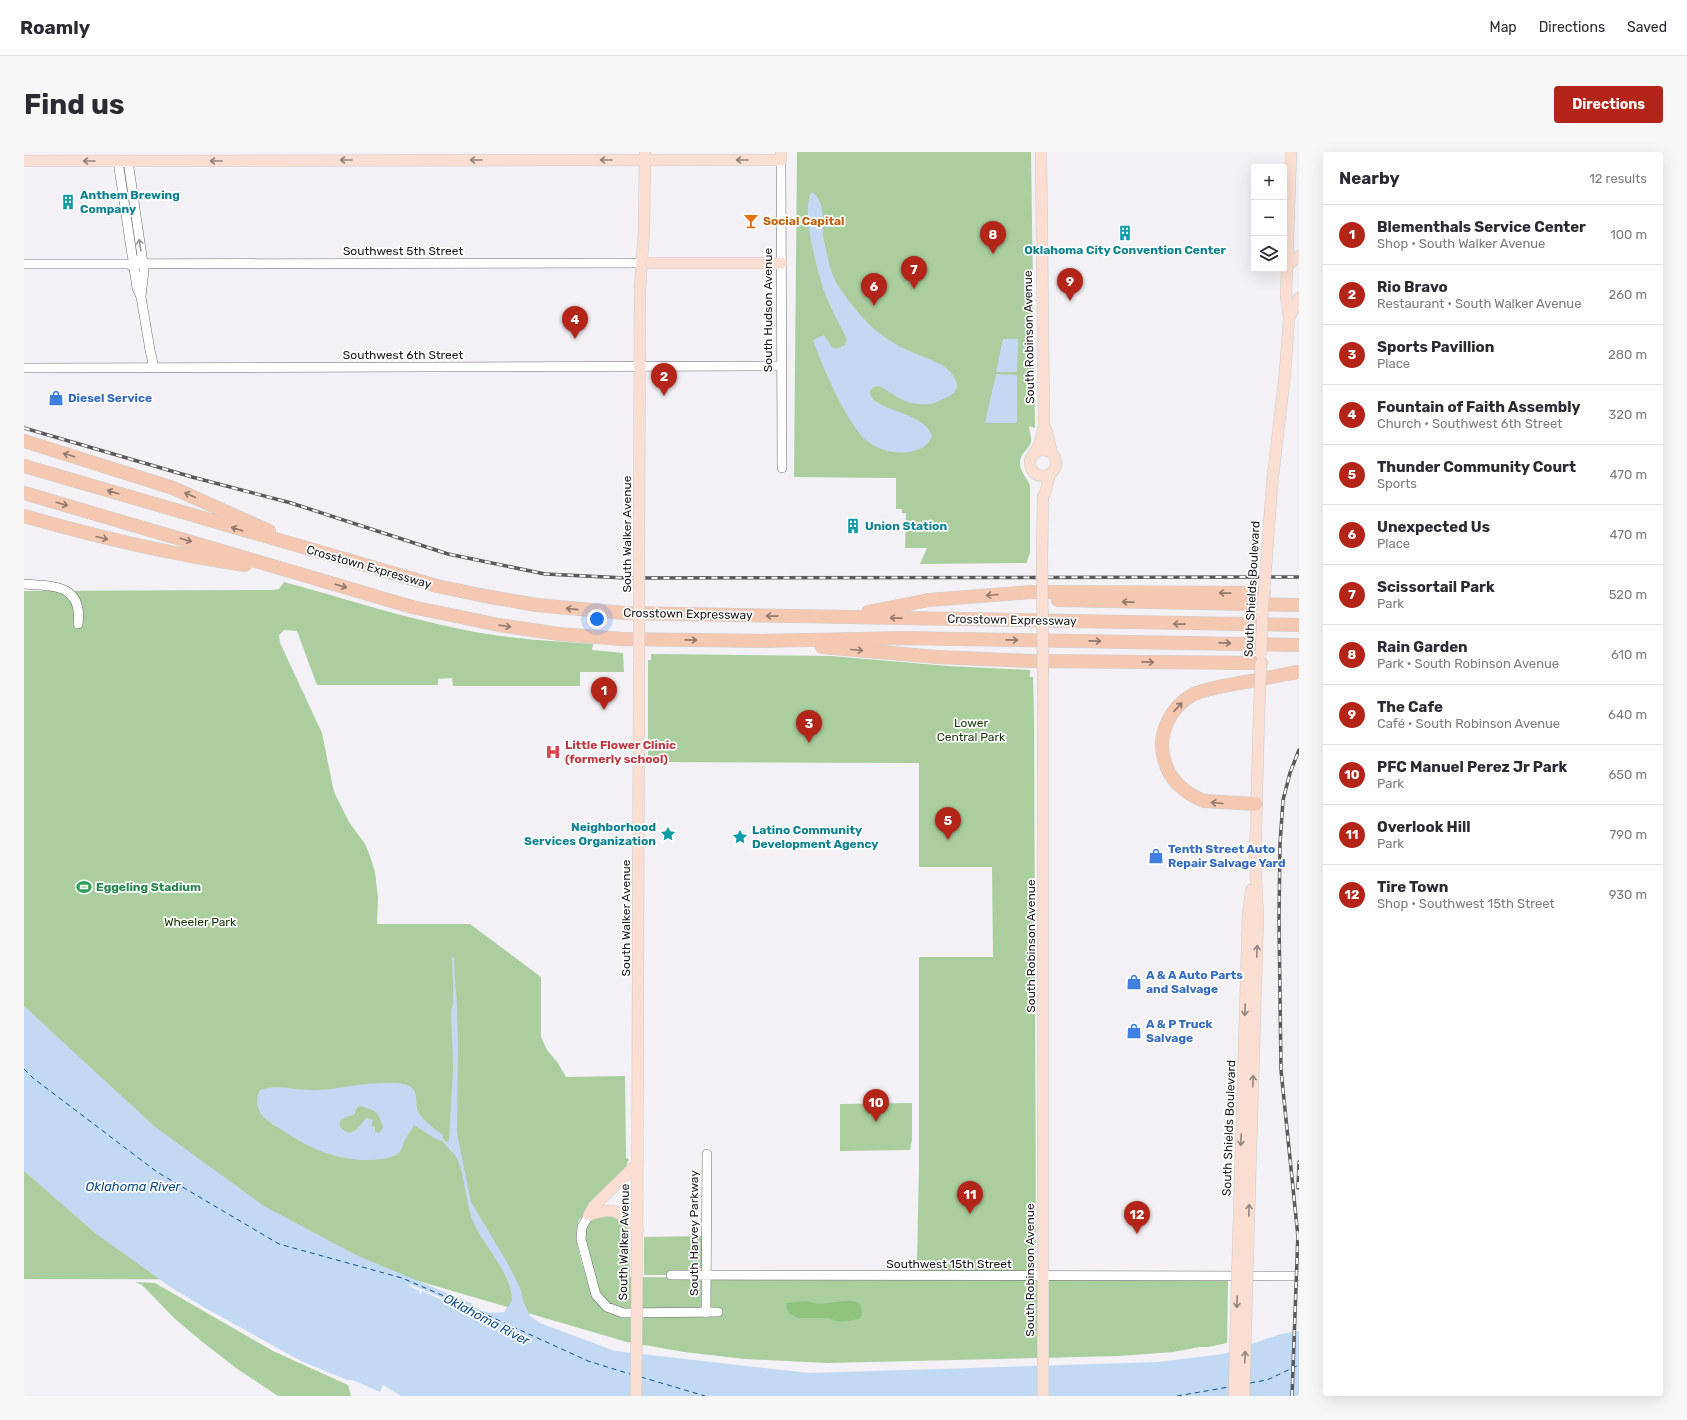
<!DOCTYPE html>
<meta charset="utf-8">
<style>
body{margin:0;font-family:Rubik,sans-serif;background:#f7f7f7;color:#2b2b33}
.controls{position:absolute;right:12px;top:12px;display:grid;overflow:hidden;border-radius:4px;box-shadow:0 4px 16px #0002}
.controls button{width:36px;height:36px;display:grid;place-items:center;padding:0;border:0;border-bottom:1px solid #e1e1e2;background:#fff;color:#2b2b33;font:20px sans-serif}
.you{position:absolute;left:573px;top:467px;width:14px;height:14px;margin:-10px;border:3px solid #fff;border-radius:50%;background:#1a73e8;box-shadow:0 0 0 6px #1a73e833}
.badge{display:grid;place-items:center;width:26px;height:26px;border-radius:50%;background:#b32518;color:#fff;font-size:13px;font-weight:700}
.pin{position:absolute;translate:-50% -33px;filter:drop-shadow(0 1px 2px #0008)}
.pin::after{content:'';position:absolute;top:21px;width:14px;height:12px;background:inherit;clip-path:polygon(0 0,100% 0,50% 100%)}
.list{margin:0;padding:0;list-style:none}
h2{display:flex;justify-content:space-between;align-items:center;height:52px;margin:0;padding:0 16px;font-size:17px}
h2 small{font-size:13px;font-weight:400;color:#7c7c81}
.list li{display:grid;grid-template-columns:26px 1fr auto;gap:12px;align-items:center;box-sizing:border-box;height:60px;padding:0 16px;border-top:1px solid #e1e1e2}
.list b{display:block;font-size:15px;white-space:nowrap}
.list p{margin:0;font-size:13px;white-space:nowrap;color:#7c7c81}
.list em{font-size:13px;font-style:normal;color:#7c7c81}
.icon{flex:none;width:22px;height:22px;fill:none;stroke:currentColor;stroke-width:2;stroke-linecap:round;stroke-linejoin:round}
.map{position:relative;flex:none;width:1275px;height:1244px;overflow:hidden;border-radius:4px}
header{display:flex;align-items:center;gap:24px;box-sizing:border-box;height:56px;padding:0 20px;background:#fff;border-bottom:1px solid #e1e1e2}
header strong{font-size:19px}
nav{display:flex;gap:22px;margin-inline-start:auto;font-size:14px}
.intro{display:flex;align-items:center;justify-content:space-between;box-sizing:border-box;height:96px;padding:0 24px}
h1{margin:0;font-size:28px}
.button{padding:10px 18px;border-radius:4px;background:#b32518;color:#fff;font-size:14px;font-weight:700}
main{display:flex;gap:24px;padding:0 24px}
aside{flex:1;background:#fff;border-radius:4px;box-shadow:0 4px 16px #0002}
.map>svg:first-child{display:block}
.green{fill:#aace9e}
.forest{fill:#8fc37e}
.water{fill:#c2d9f3;fill-rule:evenodd}
.pier{fill:#f3f1f5}
.lines{fill:none;stroke-linecap:round;stroke-linejoin:round}
.stream{stroke:#c2d9f3;stroke-width:2}
.ferry{stroke:#104e86;stroke-width:1;stroke-dasharray:5 4;stroke-linecap:butt}
.minor-casing{stroke:#6c6b6e;stroke-width:10}
.major-casing{stroke:#cccccd;stroke-width:12}
.highway-casing{stroke:#cccccd;stroke-width:14}
.minor{stroke:#fff;stroke-width:9}
.major{stroke:#f9ded1;stroke-width:11}
.highway{stroke:#f5c8b2;stroke-width:13}
.rail-casing{stroke:#5b595c;stroke-width:3.5}
.rail{stroke:#fff;stroke-width:2;stroke-dasharray:6;stroke-linecap:butt}
.major-bridge-casing{stroke:#cccccd;stroke-width:12;stroke-linecap:butt}
.major-bridge{stroke:#f9ded1;stroke-width:11}
.oneway{stroke:#94857f}
.oneway2{stroke:#989798}
.oneway3{stroke:#92796e}
.labels{text-anchor:middle;stroke-width:3.5;stroke-linejoin:round;paint-order:stroke}
.culture-label{font-size:12px;font-weight:bold;fill:#0d838f;stroke:#fff;text-anchor:start}
.food-label{font-size:12px;font-weight:bold;fill:#c56008;stroke:#fff;text-anchor:start}
.street-label{font-size:12px;fill:#19181a;stroke:#fff}
.shop-label{font-size:12px;font-weight:bold;fill:#366cbe;stroke:#fff;text-anchor:start}
.park-label{font-size:12px;fill:#143505;stroke:#fff}
.health-label{font-size:12px;font-weight:bold;fill:#be3a42;stroke:#fff;text-anchor:start}
.leisure-label{font-size:12px;font-weight:bold;fill:#27864d;stroke:#fff;text-anchor:start}
.water-label{font-size:13px;font-style:italic;fill:#104e86;stroke:#fff}
</style>
<header>
<strong>Roamly</strong>
<nav><a>Map</a><a>Directions</a><a>Saved</a></nav>
</header>
<div class="intro"><h1>Find us</h1><a class="button">Directions</a></div>
<main>
<div class="map">
<svg width="1275" height="1244" viewBox="0 0 1275 1244">
<rect width="100%" height="100%" fill="#f3f1f5"/>
<path class="green" d="M 773,0 L 1007,0 L 1011,276 L 1005,274 C 1005,279 1008,284 1007,290 C 1004,299 995,301 996,313 C 997,321 1003,326 1006,333 L 1006,401 L 1004,406 L 1003,411 L 896,412 L 903,396 L 881,396 L 882,361 L 878,361 L 878,357 L 872,357 L 872,326 L 770,325 Z
M 260,430 C 323,447 386,468 451,480 C 489,487 529,489 569,492 L 568,498 L 599,501 L 600,520 L 556,520 L 556,534 L 429,534 L 428,526 L 414,527 L 414,533 L 293,533 L 273,479 L 260,478 L 255,483 L 256,491 L 298,581 L 310,640 L 325,670 L 341,692 L 346,704 L 351,720 L 354,746 L 353,772 L 446,772 L 517,825 L 517,885 L 523,898 L 534,911 L 542,925 L 601,924 L 602,1006 L 605,1007 L 600,1019 L 555,1068 C 548,1087 557,1106 562,1125 L 571,1125 L 561,1085 L 562,1074 L 567,1066 L 590,1061 L 605,1076 L 606,1125 L 995,1128 L 1204,1127 L 1203,1191 L 1184,1195 L 1176,1195 L 1149,1200 L 1095,1204 L 803,1211 L 721,1207 L 660,1200 L 603,1190 L 391,1128 L 0,1127 L 0,439 L 248,438 L 255,437 Z
M 627,502 L 807,504 L 924,514 L 1006,518 L 1006,525 L 1009,525 L 1010,565 L 1012,1110 L 1010,1117 L 1008,1119 L 897,1120 L 893,1113 L 895,1012 L 895,805 L 969,805 L 968,715 L 895,715 L 895,611 L 631,610 L 626,608 L 624,604 L 624,508 L 627,508 Z
M 888,951 L 888,988 L 886,998 L 816,999 L 816,952 Z
M 679,1084 L 678,1115 L 674,1119 L 672,1123 L 620,1123 L 620,1085 Z
M 111,1130 L 131,1131 L 249,1199 L 324,1233 L 327,1244 L 254,1244 L 212,1216 L 176,1188 L 150,1166 L 118,1133 Z"/>
<path class="forest" d="M 783,1149 C 798,1156 812,1147 828,1149 C 831,1149 834,1151 837,1153 L 838,1163 L 835,1167 L 816,1170 L 804,1166 L 774,1166 L 766,1162 L 762,1156 L 763,1151 Z"/>
<path class="water" d="M 788,40 C 802,49 798,73 800,88 C 803,101 806,120 813,132 C 834,163 853,186 890,201 C 904,207 926,212 932,229 C 936,241 925,244 917,248 C 913,249 911,252 906,252 C 900,253 891,252 885,250 C 875,248 865,239 856,234 L 850,235 L 846,239 C 844,259 900,258 908,284 C 904,295 895,298 884,300 C 869,302 855,298 843,289 C 824,274 797,212 789,188 L 800,183 L 808,195 L 812,197 L 821,193 L 823,187 C 814,170 805,153 799,136 C 793,117 776,55 788,40 Z
M 979,187 L 994,187 L 993,220 L 972,220 Z
M 972,222 L 993,223 L 993,271 L 961,271 Z
M 431,829 L 433,852 L 434,892 L 433,981 L 447,1050 L 484,1112 L 497,1138 L 499,1149 L 506,1164 L 516,1171 L 591,1199 L 785,1221 L 1134,1210 L 1199,1202 L 1257,1182 L 1275,1179 L 1275,1244 L 377,1244 L 359,1233 L 356,1240 L 329,1228 L 323,1228 L 277,1209 L 183,1157 L 145,1134 L 71,1081 L 0,1019 L 0,854 L 130,974 L 240,1054 L 332,1103 L 447,1151 C 457,1161 466,1162 480,1160 L 488,1149 C 488,1122 461,1095 450,1072 C 441,1051 442,1027 433,1006 C 430,1000 424,998 422,991 L 425,988 L 429,917 L 427,858 L 429,853 L 429,830 Z
M 363,931 C 374,931 390,930 392,944 C 393,949 392,955 394,959 C 399,969 411,977 419,983 L 417,989 L 410,986 L 390,973 C 388,978 383,983 381,988 C 378,995 378,999 372,1003 C 366,1007 355,1007 348,1008 C 312,1009 284,996 255,976 C 248,972 238,966 235,958 C 232,951 233,944 236,938 C 253,932 269,938 286,938 C 300,939 313,936 326,934 C 339,932 351,931 363,931 ZM 336,954 C 352,959 354,958 359,976 L 355,981 L 351,980 L 351,975 L 347,974 L 349,968 L 342,966 C 334,975 329,988 316,975 L 316,969 L 322,965 L 330,963 L 332,957 Z"/>
<path class="pier" d="M 385,1132 L 419,1146 L 418,1148 L 398,1139 L 397,1142 L 395,1142 L 396,1139 L 389,1136 L 385,1133 Z"/>
<g class="lines">
<path class="stream" d="M 429,806 L 430,830
M 418,987 L 425,995"/>
<path class="ferry" d="M 0,917 L 9,926 L 133,1020 L 255,1092 L 378,1126 L 441,1153 L 564,1209 L 606,1222
M 617,1225 L 681,1244
M 1226,1231 L 1243,1228 L 1275,1213
M 1153,1244 L 1205,1235"/>
<g class="minor-casing">
<path id="minor" d="M 757,8 L 758,316
M 94,9 L 108,103 L 109,107 L 117,111
M 104,9 L 120,118 L 117,145
M 0,112 L 618,111
M 105,112 L 110,116 L 113,136 L 117,145 L 126,198 L 130,216
M 0,216 L 758,214
M 0,432 C 29,434 59,432 54,472
M 565,1063 L 558,1075 L 557,1087 L 572,1143 L 583,1155 L 599,1161 L 694,1160
M 647,1123 L 1275,1124
M 682,1161 L 683,1002"/>
</g>
<g class="major-casing">
<path id="major" d="M 0,9 L 757,8 L 757,0
M 618,111 L 757,111
M 1263,114 L 1275,104
M 1265,166 L 1275,146
M 1020,274 L 1023,280 L 1028,302
M1006 311a13 13 0 1 1 26 0a13 13 0 1 1-26 0Z
M 1011,301 L 1016,290 L 1020,274 L 1017,0
M 1248,333 L 1261,221 L 1265,166 L 1262,144 L 1267,0
M 615,404 L 616,136 L 620,78 L 621,0
M 1018,405 L 1019,344 L 1021,341 L 1026,322
M 1019,525 L 1019,1244
M 565,1063 L 570,1054 L 614,1011
M 565,1063 C 590,1054 596,1059 614,1078
M 1214,1097 L 1224,763 L 1227,738
M 1224,1097 L 1234,763 L 1231,710 L 1235,562
M 613,1134 L 615,508"/>
</g>
<g class="highway-casing">
<path id="highway" d="M 0,289 L 149,336 L 245,379
M 0,314 L 413,434 L 456,443 L 512,453 L 601,461 L 1275,473
M 0,341 L 388,455 L 475,473 L 535,482 L 598,487 L 738,489 L 878,486 L 1275,493
M 0,364 C 73,385 145,402 221,413
M 1034,448 L 1275,453
M 844,460 L 905,448 L 1007,440 L 1240,441
M 798,495 L 913,505 L 1007,509 L 1237,511
M 1232,652 L 1180,649 C 1160,641 1145,627 1140,607 C 1133,581 1147,554 1170,542 C 1184,536 1200,534 1215,531 C 1235,528 1255,523 1275,520"/>
</g>
<use href="#minor" class="minor"/>
<use href="#major" class="major"/>
<use href="#highway" class="highway"/>
<g class="rail-casing">
<path id="rail" d="M 0,276 L 168,325 L 267,351 L 424,402 L 521,422 L 601,426 L 1275,425
M 1274,1036 L 1275,1010
M 1274,1085 L 1257,918 L 1255,767 L 1256,692 L 1259,648 L 1266,621 L 1275,598
M 1268,1244 L 1274,1080"/>
</g>
<use href="#rail" class="rail"/>
<g class="major-bridge-casing">
<path id="major-bridge" d="M 1018,405 L 1019,525
M 1240,441 L 1248,333
M 1237,502 L 1239,445
M 615,508 L 615,404
M 1235,562 L 1237,511
M 612,1244 L 613,1134
M 1210,1244 L 1214,1097
M 1220,1244 L 1224,1097"/>
</g>
<use href="#major-bridge" class="major-bridge"/>
</g>
<defs><path id="oneway-shaft" d="M-6 0H5M1.5-3L5.5 0L1.5 3" fill="none" stroke-width="1.6" stroke-linecap="round" stroke-linejoin="round"/></defs>
<g class="oneway">
<use href="#oneway-shaft" transform="translate(322 8) rotate(180)"/>
<use href="#oneway-shaft" transform="translate(452 8) rotate(180)"/>
<use href="#oneway-shaft" transform="translate(582 8) rotate(180)"/>
<use href="#oneway-shaft" transform="translate(718 8) rotate(180)"/>
<use href="#oneway-shaft" transform="translate(65 9) rotate(180)"/>
<use href="#oneway-shaft" transform="translate(192 9) rotate(180)"/>
<use href="#oneway-shaft" transform="translate(1233 799) rotate(-88)"/>
<use href="#oneway-shaft" transform="translate(1221 858) rotate(92)"/>
<use href="#oneway-shaft" transform="translate(1229 929) rotate(-88)"/>
<use href="#oneway-shaft" transform="translate(1217 988) rotate(92)"/>
<use href="#oneway-shaft" transform="translate(1225 1058) rotate(-88)"/>
<use href="#oneway-shaft" transform="translate(1213 1150) rotate(92)"/>
<use href="#oneway-shaft" transform="translate(1221 1205) rotate(-88)"/>
</g>
<use class="oneway2" href="#oneway-shaft" transform="translate(116 93) rotate(-99)"/>
<g class="oneway3">
<use href="#oneway-shaft" transform="translate(45 303) rotate(-163)"/>
<use href="#oneway-shaft" transform="translate(89 340) rotate(-164)"/>
<use href="#oneway-shaft" transform="translate(166 343) rotate(-156)"/>
<use href="#oneway-shaft" transform="translate(38 352) rotate(16)"/>
<use href="#oneway-shaft" transform="translate(213 377) rotate(-164)"/>
<use href="#oneway-shaft" transform="translate(78 386) rotate(14)"/>
<use href="#oneway-shaft" transform="translate(162 388) rotate(17)"/>
<use href="#oneway-shaft" transform="translate(317 434) rotate(16)"/>
<use href="#oneway-shaft" transform="translate(1201 441) rotate(-179)"/>
<use href="#oneway-shaft" transform="translate(968 443) rotate(175)"/>
<use href="#oneway-shaft" transform="translate(1104 450) rotate(-179)"/>
<use href="#oneway-shaft" transform="translate(548 457) rotate(-174)"/>
<use href="#oneway-shaft" transform="translate(748 464) rotate(-179)"/>
<use href="#oneway-shaft" transform="translate(872 466) rotate(-179)"/>
<use href="#oneway-shaft" transform="translate(1155 472) rotate(-179)"/>
<use href="#oneway-shaft" transform="translate(481 474) rotate(8)"/>
<use href="#oneway-shaft" transform="translate(667 488) rotate(1)"/>
<use href="#oneway-shaft" transform="translate(988 488) rotate(1)"/>
<use href="#oneway-shaft" transform="translate(1071 489) rotate(1)"/>
<use href="#oneway-shaft" transform="translate(1201 491) rotate(1)"/>
<use href="#oneway-shaft" transform="translate(833 498) rotate(5)"/>
<use href="#oneway-shaft" transform="translate(1124 510) rotate(1)"/>
<use href="#oneway-shaft" transform="translate(1154 555) rotate(-47)"/>
<use href="#oneway-shaft" transform="translate(1193 651) rotate(-175)"/>
</g>
<defs>
<g id="building-bare" transform="scale(1.2)"><path d="M-4-6H4V6H1V3H-1V6H-4ZM-2.5-4.3h1.7v1.8h-1.7ZM.8-4.3h1.7v1.8H.8ZM-2.5-1h1.7V.8h-1.7ZM.8-1h1.7V.8H.8Z" fill="#0f9aa8" stroke="#fff" stroke-width="2.5" paint-order="stroke"/></g>
<g id="bar-bare" transform="scale(1.2)"><path d="M-6-5H6L.8 .8V4.5H3.5V6h-7V4.5H-.8V.8Z" fill="#e8710a" stroke="#fff" stroke-width="2.5" paint-order="stroke"/></g>
<g id="shop-bare" transform="scale(1.2)"><path d="M-5-2.5h2.3a2.7 3.5 0 0 1 5.4 0H5L5.5 6h-11ZM-1.5-2.5h3a1.5 2.3 0 0 0-3 0Z" fill="#3f7fe0" stroke="#fff" stroke-width="2.5" paint-order="stroke"/></g>
<g id="hospital-bare" transform="scale(1.2)"><path d="M-5-5h3v3.5h4V-5h3V5h-3V1.5h-4V5h-3Z" fill="#e0444e" stroke="#fff" stroke-width="2.5" paint-order="stroke"/></g>
<g id="sight-bare" transform="scale(1.2)"><path d="M0-6L1.8-2.2L6-1.7L2.9 1.2L3.7 5.4L0 3.3L-3.7 5.4L-2.9 1.2L-6-1.7L-1.8-2.2Z" fill="#0f9aa8" stroke="#fff" stroke-width="2.5" paint-order="stroke"/></g>
<g id="stadium-bare" transform="scale(1.2)"><path d="M0-5a6.5 5 0 1 0 0 10a6.5 5 0 1 0 0-10ZM-3.5-1.8h7v3.6h-7Z" fill="#2e9e5b" stroke="#fff" stroke-width="2.5" paint-order="stroke"/></g>
</defs>
<g fill-rule="evenodd">
<use href="#building-bare" x="44" y="50"/>
<use href="#bar-bare" x="727" y="69"/>
<use href="#building-bare" x="1101" y="81"/>
<use href="#shop-bare" x="32" y="246"/>
<use href="#building-bare" x="829" y="374"/>
<use href="#hospital-bare" x="529" y="600"/>
<use href="#sight-bare" x="644" y="682"/>
<use href="#sight-bare" x="716" y="685"/>
<use href="#shop-bare" x="1132" y="704"/>
<use href="#stadium-bare" x="60" y="735"/>
<use href="#shop-bare" x="1110" y="830"/>
<use href="#shop-bare" x="1110" y="879"/>
</g>
<g class="labels">
<g class="culture-label">
<text x="56" y="47">Anthem Brewing<tspan x="56" dy="14">Company</tspan></text>
<text x="1101" y="102" text-anchor="middle">Oklahoma City Convention Center</text>
<text x="841" y="378">Union Station</text>
<text x="632" y="679" text-anchor="end">Neighborhood<tspan x="632" dy="14">Services Organization</tspan></text>
<text x="728" y="682">Latino Community<tspan x="728" dy="14">Development Agency</tspan></text>
</g>
<g class="food-label">
<text x="739" y="73">Social Capital</text>
</g>
<g class="street-label">
<text x="379" y="103">Southwest 5th Street</text>
<text transform="translate(744 158) rotate(-90)" y="4">South Hudson Avenue</text>
<text transform="translate(1005 185) rotate(-91)" y="4">South Robinson Avenue</text>
<text x="379" y="207">Southwest 6th Street</text>
<text transform="translate(603 382) rotate(-90)" y="4">South Walker Avenue</text>
<text transform="translate(345 415) rotate(16)" y="4">Crosstown Expressway</text>
<text transform="translate(1228 437) rotate(-87)" y="4">South Shields Boulevard</text>
<text transform="translate(664 462) rotate(1)" y="4">Crosstown Expressway</text>
<text transform="translate(988 468) rotate(1)" y="4">Crosstown Expressway</text>
<text transform="translate(602 766) rotate(-90)" y="4">South Walker Avenue</text>
<text transform="translate(1007 794) rotate(-90)" y="4">South Robinson Avenue</text>
<text transform="translate(1205 976) rotate(-88)" y="4">South Shields Boulevard</text>
<text transform="translate(670 1081) rotate(-90)" y="4">South Harvey Parkway</text>
<text transform="translate(600 1090) rotate(-89)" y="4">South Walker Avenue</text>
<text x="925" y="1116">Southwest 15th Street</text>
<text transform="translate(1006 1118) rotate(-90)" y="4">South Robinson Avenue</text>
</g>
<g class="shop-label">
<text x="44" y="250">Diesel Service</text>
<text x="1144" y="701">Tenth Street Auto<tspan x="1144" dy="14">Repair Salvage Yard</tspan></text>
<text x="1122" y="827">A &amp; A Auto Parts<tspan x="1122" dy="14">and Salvage</tspan></text>
<text x="1122" y="876">A &amp; P Truck<tspan x="1122" dy="14">Salvage</tspan></text>
</g>
<g class="park-label">
<text x="947" y="575">Lower<tspan x="947" dy="14">Central Park</tspan></text>
<text x="176" y="774">Wheeler Park</text>
</g>
<g class="health-label">
<text x="541" y="597">Little Flower Clinic<tspan x="541" dy="14">(formerly school)</tspan></text>
</g>
<g class="leisure-label">
<text x="72" y="739">Eggeling Stadium</text>
</g>
<g class="water-label">
<text x="109" y="1039">Oklahoma River</text>
<text transform="translate(463 1167) rotate(28)" y="5">Oklahoma River</text>
</g>
</g>
</svg>
<div class="controls">
<button>+</button>
<button>−</button>
<button><svg class="icon" aria-label="layers" viewBox="0 0 24 24"><path d="M12 4l9 5-9 5-9-5zM3 14l9 5 9-5"/></svg></button>
</div>
<div class="you"></div>
<div class="pin badge" style="left:580px;top:558px">1</div>
<div class="pin badge" style="left:640px;top:244px">2</div>
<div class="pin badge" style="left:785px;top:591px">3</div>
<div class="pin badge" style="left:551px;top:187px">4</div>
<div class="pin badge" style="left:924px;top:688px">5</div>
<div class="pin badge" style="left:850px;top:154px">6</div>
<div class="pin badge" style="left:890px;top:137px">7</div>
<div class="pin badge" style="left:969px;top:102px">8</div>
<div class="pin badge" style="left:1046px;top:149px">9</div>
<div class="pin badge" style="left:852px;top:970px">10</div>
<div class="pin badge" style="left:946px;top:1062px">11</div>
<div class="pin badge" style="left:1113px;top:1082px">12</div>
</div>
<aside>
<h2>Nearby<small>12 results</small></h2>
<ul class="list">
<li><span class="badge">1</span><div><b>Blementhals Service Center</b><p>Shop · South Walker Avenue</p></div><em>100 m</em></li>
<li><span class="badge">2</span><div><b>Rio Bravo</b><p>Restaurant · South Walker Avenue</p></div><em>260 m</em></li>
<li><span class="badge">3</span><div><b>Sports Pavillion</b><p>Place</p></div><em>280 m</em></li>
<li><span class="badge">4</span><div><b>Fountain of Faith Assembly</b><p>Church · Southwest 6th Street</p></div><em>320 m</em></li>
<li><span class="badge">5</span><div><b>Thunder Community Court</b><p>Sports</p></div><em>470 m</em></li>
<li><span class="badge">6</span><div><b>Unexpected Us</b><p>Place</p></div><em>470 m</em></li>
<li><span class="badge">7</span><div><b>Scissortail Park</b><p>Park</p></div><em>520 m</em></li>
<li><span class="badge">8</span><div><b>Rain Garden</b><p>Park · South Robinson Avenue</p></div><em>610 m</em></li>
<li><span class="badge">9</span><div><b>The Cafe</b><p>Café · South Robinson Avenue</p></div><em>640 m</em></li>
<li><span class="badge">10</span><div><b>PFC Manuel Perez Jr Park</b><p>Park</p></div><em>650 m</em></li>
<li><span class="badge">11</span><div><b>Overlook Hill</b><p>Park</p></div><em>790 m</em></li>
<li><span class="badge">12</span><div><b>Tire Town</b><p>Shop · Southwest 15th Street</p></div><em>930 m</em></li>
</ul>
</aside>
</main>
